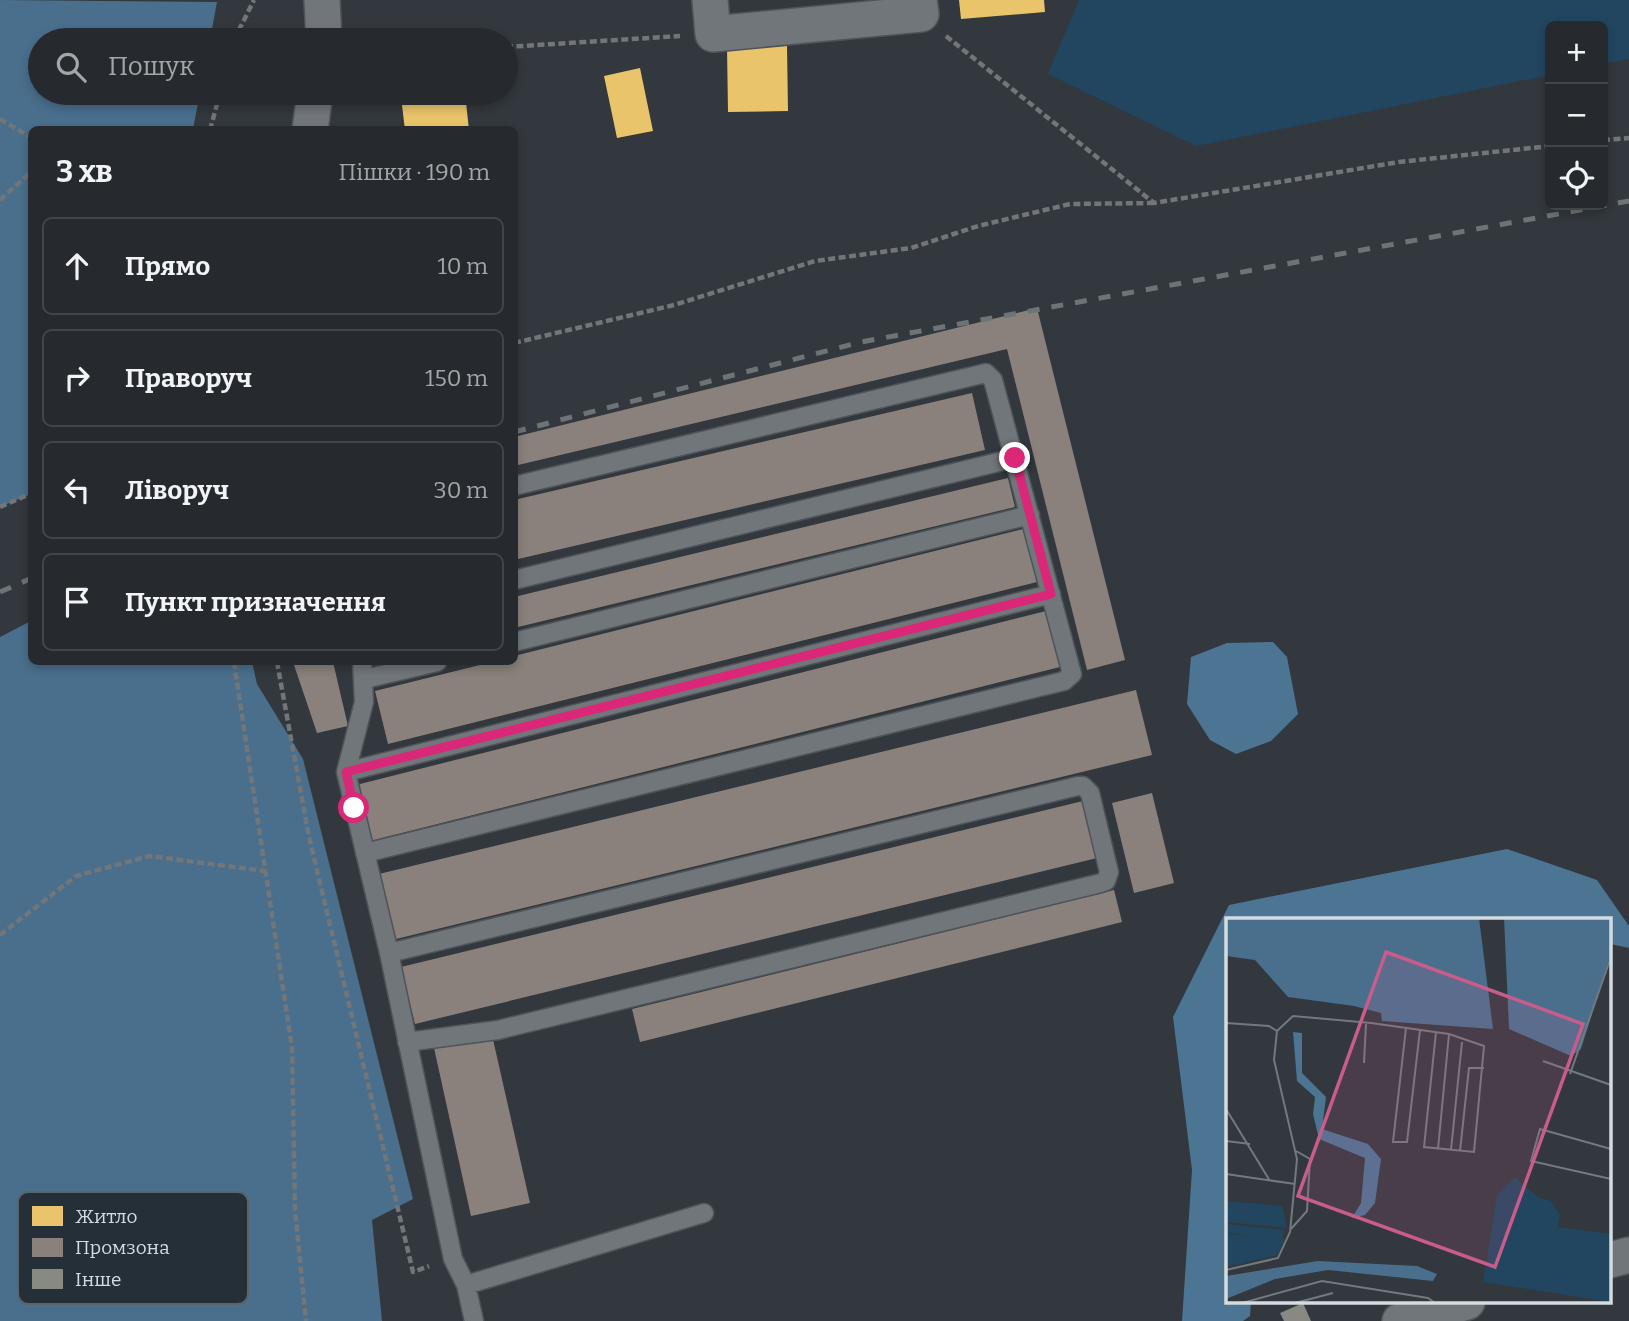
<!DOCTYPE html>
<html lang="uk">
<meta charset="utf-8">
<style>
body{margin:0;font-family:Bitter,serif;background:#2e3236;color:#f1f3f6}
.controls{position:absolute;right:21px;top:21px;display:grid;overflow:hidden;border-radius:10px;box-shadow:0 4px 10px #0003}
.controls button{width:63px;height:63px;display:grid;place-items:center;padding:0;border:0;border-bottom:2px solid #42464a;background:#262a2e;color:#f1f3f6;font:35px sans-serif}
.stop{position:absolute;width:21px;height:21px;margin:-16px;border:5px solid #db2777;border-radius:50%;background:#fff}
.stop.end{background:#db2777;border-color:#fff;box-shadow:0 2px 7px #0008}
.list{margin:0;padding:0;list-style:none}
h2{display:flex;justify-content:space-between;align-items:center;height:91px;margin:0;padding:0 28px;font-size:30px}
h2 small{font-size:23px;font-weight:400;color:#a4a7aa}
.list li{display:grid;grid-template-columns:46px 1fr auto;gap:21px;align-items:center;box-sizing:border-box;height:98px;margin:0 14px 14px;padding:0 14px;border:2px solid #42464a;border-radius:10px}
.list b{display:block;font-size:26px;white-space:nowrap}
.list em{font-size:23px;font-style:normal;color:#a4a7aa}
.icon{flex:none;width:38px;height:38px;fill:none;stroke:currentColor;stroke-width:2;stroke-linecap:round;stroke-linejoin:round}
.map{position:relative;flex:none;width:1629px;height:1321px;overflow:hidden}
.search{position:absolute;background:#262a2e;box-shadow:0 4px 10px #0003;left:28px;top:28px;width:490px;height:77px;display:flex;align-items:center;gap:18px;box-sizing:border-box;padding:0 24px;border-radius:38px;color:#a4a7aa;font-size:26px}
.panel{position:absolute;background:#262a2e;box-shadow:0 4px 10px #0003;left:28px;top:126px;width:490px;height:539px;border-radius:10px}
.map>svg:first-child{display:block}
.green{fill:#224660}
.forest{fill:#496f8d}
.water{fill:#4c7493}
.homes{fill:#e9c46a}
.industry{fill:#8a817c}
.building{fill:#878982}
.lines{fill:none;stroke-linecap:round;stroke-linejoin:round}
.lane-casing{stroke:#4f5459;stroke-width:21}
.street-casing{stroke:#4f5459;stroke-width:38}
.path{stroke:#727679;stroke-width:4.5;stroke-dasharray:7 3.5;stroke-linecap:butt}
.lane{stroke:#71767a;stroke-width:18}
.street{stroke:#71767a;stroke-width:35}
.rail{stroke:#6e7376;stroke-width:5;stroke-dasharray:12 12;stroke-linecap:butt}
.route{stroke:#db2777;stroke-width:9}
.inset-road{fill:none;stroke:#73797f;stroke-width:2}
.view{fill:#c85c8a;fill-opacity:0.15;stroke:#c85c8a;stroke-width:3.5}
.inset-edge{fill:none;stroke:#d4dbe1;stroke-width:3.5}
.key{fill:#242f37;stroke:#59636a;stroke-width:2}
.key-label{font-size:19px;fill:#d4dbe1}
</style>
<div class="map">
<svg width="1629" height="1321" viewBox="0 0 1629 1321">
<rect width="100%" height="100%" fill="#32383d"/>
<path class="green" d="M 1079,0 L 1629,0 L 1629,59 L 1603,64 L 1603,26 L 1550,26 L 1550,75 L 1196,146 L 1048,74 Z"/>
<path class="forest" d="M 0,0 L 217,2 L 210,40 L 40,40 L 40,93 L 200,93 L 193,129 L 32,130 L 31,494 L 0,507 Z
M 31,621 L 32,662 L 252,662 L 257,684 L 303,759 L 413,1199 L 372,1220 L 382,1321 L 0,1321 L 0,637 Z"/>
<path class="water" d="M 1273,642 L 1287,657 L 1298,714 L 1271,741 L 1236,754 L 1210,740 L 1187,704 L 1191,657 L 1227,643 Z
M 1507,849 L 1597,880 L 1629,926 L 1629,948 L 1610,944 L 1610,920 L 1228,920 L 1228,1302 L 1251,1302 L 1250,1316 L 1243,1321 L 1182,1321 L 1192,1170 L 1173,1017 L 1229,905 Z"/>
<path class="homes" d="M 959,0 L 1044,0 L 1045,12 L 961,19 Z
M 787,46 L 788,111 L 728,112 L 727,47 Z
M 640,68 L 653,131 L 617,138 L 604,76 Z
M 433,93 L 465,93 L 469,130 L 405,130 L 401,97 Z"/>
<path class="industry" d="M 1037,308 L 1125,660 L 1087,670 L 1007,349 L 514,466 L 514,437 Z
M 972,393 L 985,450 L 514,560 L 514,500 Z
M 1008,478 L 1015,507 L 514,628 L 514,597 Z
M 1027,528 L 1041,581 L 388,744 L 375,691 L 492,662 L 514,662 L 514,656 Z
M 1046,611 L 1060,667 L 370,841 L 356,785 Z
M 293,662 L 333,662 L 348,726 L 317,733 Z
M 1136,690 L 1152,755 L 396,939 L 379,874 Z
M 1152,793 L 1174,883 L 1134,893 L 1112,803 Z
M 1083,801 L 1097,858 L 415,1024 L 401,967 Z
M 1114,890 L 1122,922 L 640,1042 L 632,1009 Z
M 492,1035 L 530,1203 L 471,1216 L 434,1048 Z"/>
<path class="building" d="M 1303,1303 L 1311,1321 L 1284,1321 L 1280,1313 Z"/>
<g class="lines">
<g class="lane-casing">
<path id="lane" d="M 514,580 L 1015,458
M 514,642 L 1030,515
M 362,662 L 364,702 L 346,772 L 389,953 L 453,1259 L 466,1285 L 474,1321
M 365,679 L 437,662
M 346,772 L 1051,594
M 365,853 L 1064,681 L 1072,674 L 993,380 L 986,373 L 514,486
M 389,953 L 1078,786 L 1083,786 L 1090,793 L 1109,872 L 1106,881 L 1101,883 L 498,1030 L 407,1042
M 466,1285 L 704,1213"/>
</g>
<g class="street-casing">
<path id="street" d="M 322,0 L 324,40
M 710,0 L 713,34 L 921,14 L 919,0
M 310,130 L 315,93
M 1610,1260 L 1629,1255
M 1400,1321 L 1467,1302"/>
</g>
<path class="path" d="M 946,36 L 1154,203 L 1399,162 L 1550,146
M 234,40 L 254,0
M 506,47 L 680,36
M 0,119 L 32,138
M 210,130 L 220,93
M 1603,140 L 1629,138
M 0,200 L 32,171
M 514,343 L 674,305 L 815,261 L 911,248 L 978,226 L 1070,204 L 1154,203
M 0,507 L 32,493
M 234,662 L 292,1048 L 295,1210 L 306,1321
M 277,662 L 309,837 L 413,1272 L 429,1266
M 0,935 L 76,876 L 149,856 L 265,871"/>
<use href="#lane" class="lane"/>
<use href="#street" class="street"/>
<path class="rail" d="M 514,432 L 861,342 L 1629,201
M 0,592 L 32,578"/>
</g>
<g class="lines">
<path class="route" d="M 354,808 L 346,772 L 1051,594 L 1015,458"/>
</g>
<g transform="translate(1226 918)">
<rect width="385" height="385" fill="#32383d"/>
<path d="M 289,259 L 313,280 L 325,283 L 334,297 L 332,309 L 385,316 L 385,384 L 257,364 L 271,277 ZM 0,283 L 56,288 L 61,310 L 0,304 ZM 0,306 L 59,312 L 56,320 L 59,321 L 51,337 L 0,349 L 0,316 L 28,318 L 0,315 Z" fill="#224660"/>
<path d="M 0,0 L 253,0 L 267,111 L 156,103 L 155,95 L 128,88 L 62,79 L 29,42 L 0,38 ZM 278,0 L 385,0 L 385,35 L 355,131 L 345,138 L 283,111 ZM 92,343 L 191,348 L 211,356 L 207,363 L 102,352 L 49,361 L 0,381 L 0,358 Z" fill="#496f8d"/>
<path d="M 67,114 L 76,115 L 76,155 L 100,179 L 96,211 L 142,226 L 155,241 L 149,285 L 139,297 L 126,300 L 135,285 L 139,240 L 93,221 L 87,196 L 89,179 L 71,163 Z" fill="#4c7493"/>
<path class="inset-road" d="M 0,105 L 43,108 L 51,113M 180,110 L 167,224 L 181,224 L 194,112M 51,113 L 67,98 L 145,105 L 223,116 L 258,128 L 248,234 L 198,229 L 210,114M 317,143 L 385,167M 138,145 L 140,106M 344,156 L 385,39M 0,191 L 44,263M 0,223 L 24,226M 212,231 L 223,116M 385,231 L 314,211 L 305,243 L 385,261M 225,232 L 236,124M 234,233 L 243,150 L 258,150M 0,256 L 69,266M 65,311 L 81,293 L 84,241 L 70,233M 0,352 L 52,340 L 64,314 L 71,241 L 48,142 L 51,113M 16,385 L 96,363 L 202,380 L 209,385M 69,385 L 107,375"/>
<path class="view" d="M 160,34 L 357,106 L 269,349 L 72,278 Z"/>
<rect width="385" height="385" class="inset-edge"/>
</g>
<rect x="18" y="1192" width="230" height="112" rx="10" class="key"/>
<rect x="32" y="1206" width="31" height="20" fill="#e9c46a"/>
<rect x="32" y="1238" width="31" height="19" fill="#8a817c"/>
<rect x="32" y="1269" width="31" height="20" fill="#878982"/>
<g class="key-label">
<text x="75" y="1223">Житло</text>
<text x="75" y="1254">Промзона</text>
<text x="75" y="1286">Інше</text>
</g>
</svg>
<div class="controls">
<button>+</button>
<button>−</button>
<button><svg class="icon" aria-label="locate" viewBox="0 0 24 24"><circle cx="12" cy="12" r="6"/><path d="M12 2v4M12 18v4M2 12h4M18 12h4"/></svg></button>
</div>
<div class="stop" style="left:354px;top:808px"></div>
<div class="stop end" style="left:1015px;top:458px"></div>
<div class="search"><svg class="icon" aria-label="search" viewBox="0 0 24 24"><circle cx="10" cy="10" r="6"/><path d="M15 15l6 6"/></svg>Пошук</div>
<section class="panel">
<h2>3 хв<small>Пішки · 190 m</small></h2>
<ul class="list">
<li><svg class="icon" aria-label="ahead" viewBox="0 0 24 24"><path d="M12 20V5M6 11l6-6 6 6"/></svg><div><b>Прямо</b></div><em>10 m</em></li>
<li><svg class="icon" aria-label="right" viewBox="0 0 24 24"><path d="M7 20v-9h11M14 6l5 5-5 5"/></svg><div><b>Праворуч</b></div><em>150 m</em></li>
<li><svg class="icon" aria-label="left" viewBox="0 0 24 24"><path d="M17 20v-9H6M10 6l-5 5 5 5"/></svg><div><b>Ліворуч</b></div><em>30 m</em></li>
<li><svg class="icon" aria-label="arrive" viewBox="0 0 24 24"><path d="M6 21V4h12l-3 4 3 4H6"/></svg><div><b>Пункт призначення</b></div></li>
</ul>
</section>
</div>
